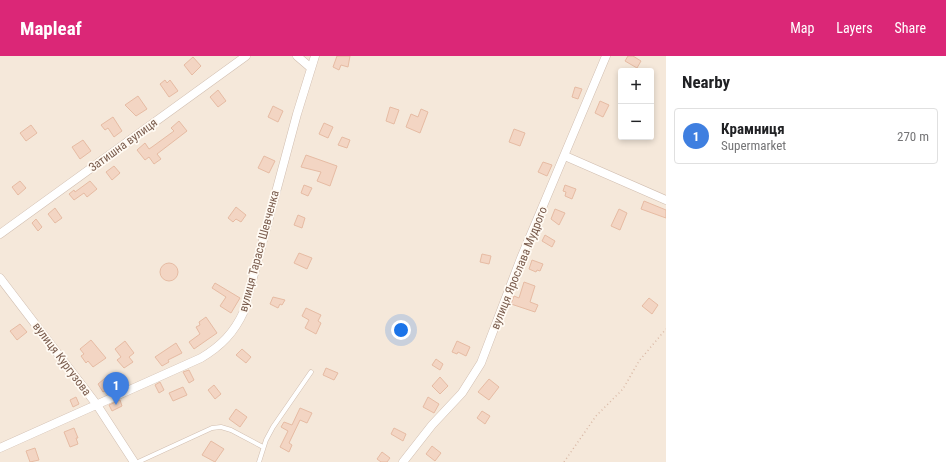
<!DOCTYPE html>
<meta charset="utf-8">
<style>
body{margin:0;font-family:"Roboto Condensed",sans-serif;background:#f6f6f6;color:#202124}
.controls{position:absolute;right:12px;top:12px;display:grid;overflow:hidden;border-radius:4px;box-shadow:0 2px 6px #0003}
.controls button{width:36px;height:36px;display:grid;place-items:center;padding:0;border:0;border-bottom:1px solid #e0e0e0;background:#fff;color:#202124;font:20px sans-serif}
.you{position:absolute;left:401px;top:274px;width:14px;height:14px;margin:-10px;border:3px solid #fff;border-radius:50%;background:#1a73e8;box-shadow:0 0 0 6px #1a73e833}
.badge{display:grid;place-items:center;width:26px;height:26px;border-radius:50%;background:#db2777;color:#fff;font-size:13px;font-weight:700}
.pin{position:absolute;translate:-50% -33px;filter:drop-shadow(0 1px 2px #0008)}
.pin::after{content:'';position:absolute;top:21px;width:14px;height:12px;background:inherit;clip-path:polygon(0 0,100% 0,50% 100%)}
.list{margin:0;padding:0;list-style:none}
h2{display:flex;justify-content:space-between;align-items:center;height:52px;margin:0;padding:0 16px;font-size:17px}
h2 small{font-size:13px;font-weight:400;color:#757577}
.list li{display:grid;grid-template-columns:26px 1fr auto;gap:12px;align-items:center;box-sizing:border-box;height:56px;margin:0 8px 8px;padding:0 8px;border:1px solid #e0e0e0;border-radius:4px}
.list b{display:block;font-size:15px;white-space:nowrap}
.list p{margin:0;font-size:13px;white-space:nowrap;color:#757577}
.list em{font-size:13px;font-style:normal;color:#757577}
.map{position:relative;flex:none;width:666px;height:406px;overflow:hidden}
header{display:flex;align-items:center;gap:24px;box-sizing:border-box;height:56px;padding:0 20px;background:#db2777;color:#fff}
header strong{font-size:19px}
nav{display:flex;gap:22px;margin-inline-start:auto;font-size:14px}
main{display:flex}
aside{flex:1;background:#fff}
.map>svg:first-child{display:block}
.residential{fill:#f5e8da;fill-rule:evenodd}
.building{fill:#f3d5c3;stroke:#e6bba3}
.lines{fill:none;stroke-linecap:round;stroke-linejoin:round}
.service-casing{stroke:#d1beb0;stroke-width:5}
.minor-casing{stroke:#d1beb0;stroke-width:9}
.path{stroke:#d9b8a5;stroke-width:1.5;stroke-dasharray:1 3;stroke-linecap:butt}
.service{stroke:#fff;stroke-width:4}
.minor{stroke:#fff;stroke-width:8}
.labels{text-anchor:middle;stroke-width:3.5;stroke-linejoin:round;paint-order:stroke}
.street-label{font-size:12px;fill:#7a5c4d;stroke:#fffaf3}
</style>
<header>
<strong>Mapleaf</strong>
<nav><a>Map</a><a>Layers</a><a>Share</a></nav>
</header>
<main>
<div class="map">
<svg width="666" height="406" viewBox="0 0 666 406">
<rect width="100%" height="100%" fill="#fdf6ec"/>
<path class="residential" d="M 0,0 L 666,0 L 666,406 L 0,406 ZM 621,15 L 651,15 L 651,81 L 621,81 Z"/>
<path class="building" d="M 337,0 L 350,0 L 348,11 L 341,9 L 339,14 L 333,11 Z
M 628,0 L 633,0 L 641,5 L 637,12 L 625,5 Z
M 193,1 L 201,10 L 192,19 L 184,9 Z
M 165,24 L 167,27 L 170,24 L 178,35 L 169,41 L 160,28 Z
M 575,31 L 582,33 L 578,43 L 572,41 Z
M 218,34 L 226,45 L 218,51 L 210,41 Z
M 138,40 L 147,53 L 136,60 L 125,49 Z
M 600,45 L 609,49 L 603,61 L 595,57 Z
M 273,50 L 283,55 L 278,66 L 268,61 Z
M 390,51 L 399,54 L 394,68 L 386,65 Z
M 421,53 L 428,56 L 420,77 L 406,71 L 411,58 L 418,61 Z
M 113,61 L 122,75 L 114,81 L 108,72 L 105,74 L 101,69 Z
M 179,65 L 187,75 L 157,98 L 161,103 L 154,108 L 149,101 L 145,104 L 137,94 L 145,87 L 149,93 L 152,91 L 174,75 L 171,72 Z
M 324,67 L 333,71 L 328,82 L 319,78 Z
M 31,69 L 37,77 L 26,85 L 20,77 Z
M 514,73 L 525,77 L 520,90 L 509,86 Z
M 342,81 L 350,84 L 347,92 L 338,89 Z
M 83,84 L 91,95 L 80,103 L 72,91 Z
M 306,99 L 337,110 L 330,130 L 317,125 L 321,116 L 301,111 Z
M 264,100 L 275,105 L 269,117 L 258,112 Z
M 543,106 L 552,109 L 547,120 L 538,116 Z
M 114,110 L 120,117 L 112,124 L 106,116 Z
M 20,125 L 26,132 L 18,139 L 12,131 Z
M 90,125 L 97,133 L 87,141 L 84,137 L 74,144 L 69,138 L 74,134 L 75,136 Z
M 304,129 L 312,132 L 308,140 L 301,137 Z
M 565,129 L 576,133 L 572,143 L 565,140 L 566,136 L 563,135 Z
M 644,145 L 666,154 L 666,162 L 641,153 Z
M 236,151 L 246,159 L 241,166 L 236,163 L 233,166 L 228,162 Z
M 55,152 L 62,162 L 55,167 L 48,158 Z
M 555,153 L 565,157 L 559,169 L 551,163 Z
M 619,153 L 627,157 L 620,174 L 611,170 Z
M 298,159 L 305,162 L 302,172 L 294,169 Z
M 36,163 L 42,171 L 38,175 L 32,167 Z
M 545,179 L 555,185 L 552,191 L 542,185 Z
M 299,197 L 312,202 L 307,213 L 294,207 Z
M 482,198 L 491,200 L 489,208 L 480,206 Z
M 532,204 L 543,208 L 540,215 L 537,214 L 536,216 L 529,213 Z
M160 216a9 9 0 1 1 18 0a9 9 0 1 1-18 0Z
M 524,226 L 535,230 L 530,246 L 538,249 L 535,256 L 511,248 L 514,240 L 519,242 Z
M 215,227 L 240,242 L 231,257 L 220,250 L 226,241 L 212,232 Z
M 273,241 L 285,244 L 282,249 L 280,248 L 278,252 L 270,248 Z
M 649,242 L 658,249 L 652,258 L 642,250 Z
M 306,252 L 321,259 L 318,265 L 321,267 L 316,278 L 305,272 L 309,264 L 302,260 Z
M 206,261 L 217,277 L 194,293 L 189,286 L 200,278 L 196,271 L 200,269 L 199,266 Z
M 20,268 L 27,276 L 17,284 L 10,275 Z
M 91,284 L 106,302 L 93,311 L 88,305 L 86,307 L 81,300 L 84,298 L 80,293 Z
M 125,285 L 134,297 L 129,301 L 133,306 L 124,312 L 117,304 L 121,301 L 115,293 Z
M 457,285 L 470,291 L 466,300 L 458,296 L 457,298 L 452,296 Z
M 176,287 L 182,297 L 168,304 L 169,306 L 162,310 L 155,301 Z
M 242,293 L 251,301 L 246,307 L 236,299 Z
M 436,303 L 443,308 L 440,314 L 432,309 Z
M 326,312 L 338,317 L 334,324 L 323,319 Z
M 189,314 L 194,324 L 189,327 L 183,316 Z
M 110,318 L 115,329 L 103,336 L 98,328 Z
M 440,321 L 448,330 L 440,338 L 432,330 Z
M 489,323 L 499,331 L 489,344 L 478,336 Z
M 160,326 L 164,334 L 159,337 L 155,329 Z
M 214,329 L 221,338 L 215,343 L 208,334 Z
M 183,331 L 187,339 L 173,345 L 169,337 Z
M 76,341 L 79,348 L 73,351 L 70,344 Z
M 428,341 L 439,348 L 434,357 L 423,351 Z
M 120,344 L 122,350 L 112,355 L 109,349 Z
M 300,352 L 312,357 L 307,367 L 300,364 L 289,387 L 292,389 L 289,396 L 280,391 L 288,375 L 281,371 L 284,366 L 292,369 Z
M 236,353 L 247,361 L 240,371 L 229,363 Z
M 482,355 L 490,360 L 485,368 L 477,362 Z
M 74,372 L 78,382 L 76,382 L 78,388 L 70,391 L 64,376 Z
M 394,372 L 406,378 L 403,385 L 391,378 Z
M 211,385 L 224,393 L 215,406 L 202,399 Z
M 432,390 L 441,397 L 435,405 L 426,398 Z
M 35,392 L 39,404 L 30,406 L 26,395 Z
M 382,396 L 390,402 L 387,406 L 381,406 L 377,403 Z"/>
<g class="lines">
<g class="service-casing">
<path id="service" d="M 138,406 L 212,372 L 221,371 L 231,374 L 263,391
M 259,406 L 266,384 L 273,371 L 311,316"/>
</g>
<g class="minor-casing">
<path id="minor" d="M 297,0 L 311,12
M 565,100 L 666,144
M 0,178 L 246,0
M 0,222 L 97,349 L 134,406
M 0,392 L 201,302 C 221,290 234,277 244,255 L 297,58 L 315,0
M 403,406 L 432,369 L 462,337 L 481,307 L 521,202 L 606,0"/>
</g>
<path class="path" d="M 564,406 L 596,360 L 623,333 L 639,305 L 666,273"/>
<use href="#service" class="service"/>
<use href="#minor" class="minor"/>
</g>
<g class="labels">
<g class="street-label">
<text transform="translate(123 89) rotate(-36)" y="4">Затишна вулиця</text>
<text transform="translate(259 195) rotate(-75)" y="4">вулиця Тараса Шевченка</text>
<text transform="translate(519 212) rotate(-68)" y="4">вулиця Ярослава Мудрого</text>
<text transform="translate(62 303) rotate(53)" y="4">вулиця Кургузова</text>
</g>
</g>
</svg>
<div class="controls">
<button>+</button>
<button>−</button>
</div>
<div class="you"></div>
<div class="pin badge" style="left:116px;top:349px;background:#3f7fe0">1</div>
</div>
<aside>
<h2>Nearby<small></small></h2>
<ul class="list">
<li><span class="badge" style="background:#3f7fe0">1</span><div><b>Крамниця</b><p>Supermarket</p></div><em>270 m</em></li>
</ul>
</aside>
</main>
